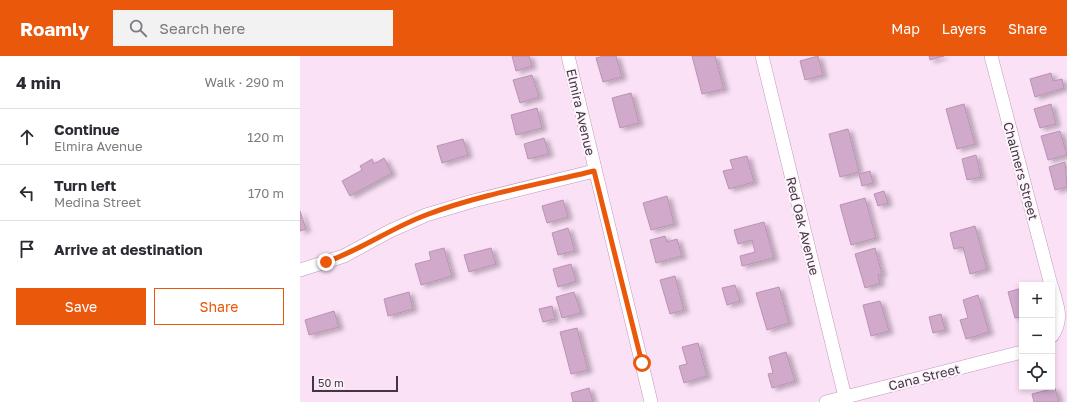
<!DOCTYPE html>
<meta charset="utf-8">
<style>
body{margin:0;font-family:"Golos Text",sans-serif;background:#f2f2f3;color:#2b2b33}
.controls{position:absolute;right:12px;bottom:12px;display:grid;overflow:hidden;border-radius:0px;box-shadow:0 2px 6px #0003}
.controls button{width:36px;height:36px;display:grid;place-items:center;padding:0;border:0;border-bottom:1px solid #e1e1e2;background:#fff;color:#2b2b33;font:20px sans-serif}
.scale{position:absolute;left:12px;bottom:10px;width:86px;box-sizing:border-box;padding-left:4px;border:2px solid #453542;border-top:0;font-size:11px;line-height:14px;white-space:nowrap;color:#453542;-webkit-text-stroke:3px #fdf5fc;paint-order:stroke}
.stop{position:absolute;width:12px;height:12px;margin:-9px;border:3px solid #ea580c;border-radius:50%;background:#fff}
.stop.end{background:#ea580c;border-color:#fff;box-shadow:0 1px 4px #0008}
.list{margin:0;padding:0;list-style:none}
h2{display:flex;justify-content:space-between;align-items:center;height:52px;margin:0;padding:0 16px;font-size:17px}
h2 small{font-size:13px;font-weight:400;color:#7c7c81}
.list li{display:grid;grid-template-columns:26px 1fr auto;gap:12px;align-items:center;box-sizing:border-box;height:56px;padding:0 16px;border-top:1px solid #e1e1e2}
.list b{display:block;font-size:15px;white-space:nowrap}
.list p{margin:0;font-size:13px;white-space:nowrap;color:#7c7c81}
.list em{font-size:13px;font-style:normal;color:#7c7c81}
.actions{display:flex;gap:8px;padding:12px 16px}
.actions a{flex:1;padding:9px 0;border:1px solid #ea580c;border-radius:0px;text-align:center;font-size:14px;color:#ea580c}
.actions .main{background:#ea580c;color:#fff}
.icon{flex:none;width:22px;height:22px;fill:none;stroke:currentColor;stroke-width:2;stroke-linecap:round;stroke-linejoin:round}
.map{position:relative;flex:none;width:767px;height:346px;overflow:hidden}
header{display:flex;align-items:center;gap:24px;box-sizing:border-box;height:56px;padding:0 20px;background:#ea580c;color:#fff}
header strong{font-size:19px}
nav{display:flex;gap:22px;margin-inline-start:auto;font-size:14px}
.search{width:280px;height:36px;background:#f2f2f3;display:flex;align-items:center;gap:10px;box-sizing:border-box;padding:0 14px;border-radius:0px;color:#7c7c81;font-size:15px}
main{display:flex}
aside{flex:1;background:#fff}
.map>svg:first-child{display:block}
.building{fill:#d1a9cb;stroke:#ba92b3;filter:url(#shadow)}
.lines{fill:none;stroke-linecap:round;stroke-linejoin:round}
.street-casing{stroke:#c098b9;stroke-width:14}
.street{stroke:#fff;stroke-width:13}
.route{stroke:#ea580c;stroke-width:5}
.labels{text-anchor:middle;stroke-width:4;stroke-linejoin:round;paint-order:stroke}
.street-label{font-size:13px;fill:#453542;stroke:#fdf5fc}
</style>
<header>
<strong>Roamly</strong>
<div class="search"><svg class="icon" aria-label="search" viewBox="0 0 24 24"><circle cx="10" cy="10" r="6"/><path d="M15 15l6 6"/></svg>Search here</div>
<nav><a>Map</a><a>Layers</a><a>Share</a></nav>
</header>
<main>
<aside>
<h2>4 min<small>Walk · 290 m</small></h2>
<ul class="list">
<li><svg class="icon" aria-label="ahead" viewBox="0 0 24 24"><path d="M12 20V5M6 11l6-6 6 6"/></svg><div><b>Continue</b><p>Elmira Avenue</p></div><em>120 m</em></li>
<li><svg class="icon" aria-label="left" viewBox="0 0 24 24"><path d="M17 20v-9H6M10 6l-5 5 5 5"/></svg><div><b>Turn left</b><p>Medina Street</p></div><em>170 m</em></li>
<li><svg class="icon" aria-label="arrive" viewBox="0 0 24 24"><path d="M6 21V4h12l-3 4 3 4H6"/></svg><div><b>Arrive at destination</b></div></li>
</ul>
<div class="actions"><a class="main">Save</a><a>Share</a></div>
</aside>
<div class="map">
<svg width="767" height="346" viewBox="0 0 767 346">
<defs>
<filter id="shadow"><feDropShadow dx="4.5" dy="2.5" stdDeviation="2" flood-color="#0004"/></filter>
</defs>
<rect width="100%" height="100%" fill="#fbe1f6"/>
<path class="building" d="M 212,0 L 229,0 L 232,10 L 216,15 Z
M 304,0 L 316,0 L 322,21 L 303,26 L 296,2 Z
M 392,0 L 415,0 L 424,33 L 402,38 Z
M 518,0 L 523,19 L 505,24 L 500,5 Z
M 629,0 L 644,0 L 630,4 Z
M 751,17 L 753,25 L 762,23 L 764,32 L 735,41 L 730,23 Z
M 232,19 L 239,41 L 220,47 L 213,24 Z
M 331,37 L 339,67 L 320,72 L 312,42 Z
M 664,48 L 675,88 L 657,93 L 646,53 Z
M 751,48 L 756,68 L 740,72 L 734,53 Z
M 237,52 L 242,72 L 216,79 L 211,59 Z
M 548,73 L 559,116 L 540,121 L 529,78 Z
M 760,75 L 767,99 L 748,104 L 741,80 Z
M 244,82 L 249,98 L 228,103 L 224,88 Z
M 163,83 L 168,99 L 142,107 L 137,90 Z
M 676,99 L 681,121 L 667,124 L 662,103 Z
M 447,100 L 454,126 L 429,133 L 423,115 L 433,113 L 430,104 Z
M 84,102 L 92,117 L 50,140 L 42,125 L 62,114 L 60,110 L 72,103 L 74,108 Z
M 765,106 L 767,131 L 755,134 L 749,111 Z
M 570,115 L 573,127 L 562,130 L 559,118 Z
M 584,135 L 588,147 L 578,150 L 574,138 Z
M 367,140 L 374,168 L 351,174 L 343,147 Z
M 565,142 L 576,182 L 551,189 L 540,149 Z
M 263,144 L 268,161 L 247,167 L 242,150 Z
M 0,155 L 6,173 L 0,175 Z
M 464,166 L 474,202 L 442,210 L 440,200 L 455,196 L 452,184 L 438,188 L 434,174 Z
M 675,170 L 687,213 L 670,218 L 663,191 L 654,193 L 650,177 Z
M 268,172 L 275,195 L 258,199 L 252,177 Z
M 365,180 L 367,186 L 377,183 L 382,200 L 356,207 L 350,184 Z
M 144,192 L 152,220 L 121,229 L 115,208 L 131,204 L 129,196 Z
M 191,192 L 196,208 L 169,216 L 164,199 Z
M 575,192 L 582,218 L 578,219 L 580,227 L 565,232 L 555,198 Z
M 271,208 L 276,225 L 258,231 L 253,213 Z
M 375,220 L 384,254 L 370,258 L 360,224 Z
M 435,229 L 440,245 L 427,249 L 422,232 Z
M 479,231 L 489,267 L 467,274 L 456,237 Z
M 722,232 L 722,261 L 715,262 L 708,236 Z
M 109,236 L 113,253 L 88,260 L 84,243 Z
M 274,236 L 281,257 L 262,262 L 256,241 Z
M 678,239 L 689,276 L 666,283 L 660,264 L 668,262 L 663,244 Z
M 580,245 L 589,275 L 571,280 L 563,249 Z
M 252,250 L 255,263 L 243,266 L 239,253 Z
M 34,255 L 39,271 L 9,279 L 5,264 Z
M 641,258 L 645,274 L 633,277 L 629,261 Z
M 277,272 L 288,314 L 271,318 L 260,276 Z
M 398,287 L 407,320 L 384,327 L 379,310 L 387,308 L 382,291 Z
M 486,296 L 495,325 L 472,332 L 468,318 L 473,317 L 469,301 Z
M 289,332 L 293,346 L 273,346 L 271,337 Z
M 755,332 L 759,346 L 734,346 L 732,338 Z"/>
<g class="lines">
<g class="street-casing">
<path id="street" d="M 268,0 L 351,346
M 462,0 L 545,341
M 691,0 L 751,229
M 0,214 L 44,200 L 90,175 L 126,159 L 173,145 L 294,115
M 752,231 C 757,250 764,262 752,280
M 526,346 L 722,296"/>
</g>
<use href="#street" class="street"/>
</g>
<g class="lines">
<path class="route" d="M 26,206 C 61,194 91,172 126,159 C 178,139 240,128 294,115 L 342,307"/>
</g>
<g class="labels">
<g class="street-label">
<text transform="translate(281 56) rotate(77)" y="5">Elmira Avenue</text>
<text transform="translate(721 115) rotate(75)" y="5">Chalmers Street</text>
<text transform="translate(503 170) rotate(76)" y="5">Red Oak Avenue</text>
<text transform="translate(624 321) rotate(-14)" y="5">Cana Street</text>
</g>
</g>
</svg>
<div class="controls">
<button>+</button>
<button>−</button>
<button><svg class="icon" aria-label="locate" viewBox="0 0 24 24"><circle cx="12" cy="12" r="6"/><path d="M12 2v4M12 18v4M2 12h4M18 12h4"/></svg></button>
</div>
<div class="scale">50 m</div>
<div class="stop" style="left:342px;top:307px"></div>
<div class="stop end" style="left:26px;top:206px"></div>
</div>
</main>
